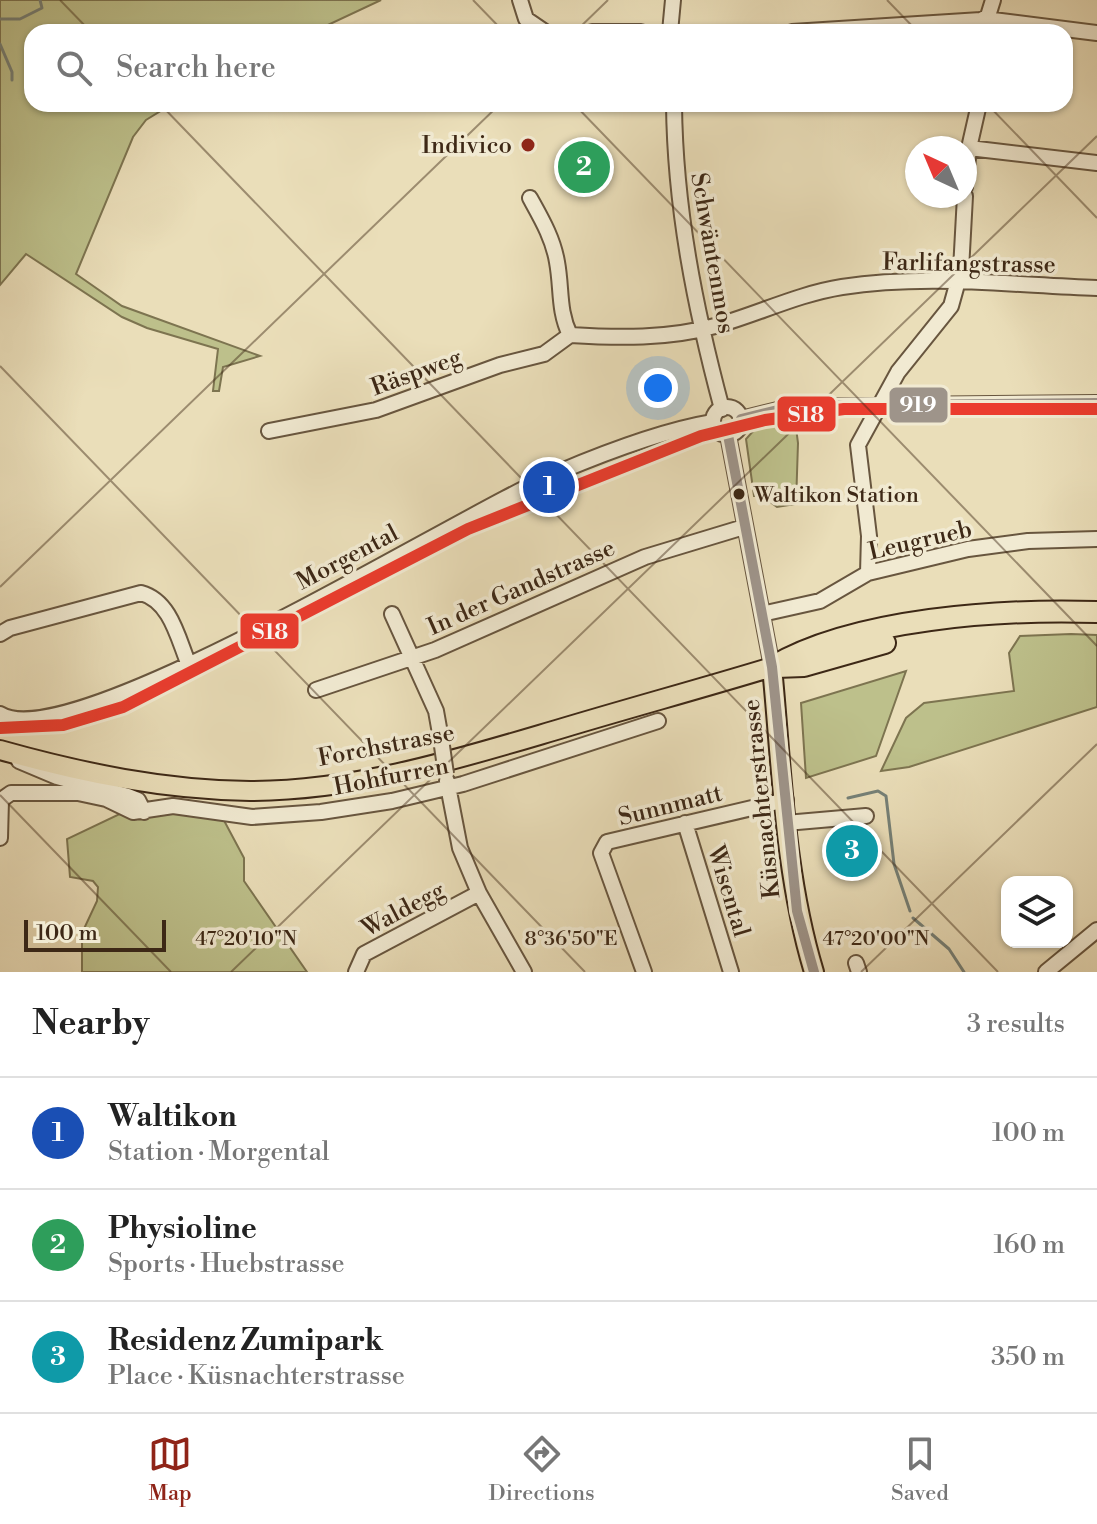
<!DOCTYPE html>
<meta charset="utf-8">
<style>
body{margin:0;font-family:"Libre Bodoni",serif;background:#f6f6f6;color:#222}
.controls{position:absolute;right:24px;bottom:24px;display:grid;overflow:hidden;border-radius:16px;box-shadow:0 2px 6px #0004}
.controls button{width:72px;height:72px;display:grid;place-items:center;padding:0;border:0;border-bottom:2px solid #e0e0e0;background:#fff;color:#222;font:40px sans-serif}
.compass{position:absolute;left:905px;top:136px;width:72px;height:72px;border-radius:50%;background:#fff;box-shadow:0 2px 6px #0004;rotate:316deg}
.scale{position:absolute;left:24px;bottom:20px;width:142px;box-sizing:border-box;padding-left:8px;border:4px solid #3d2816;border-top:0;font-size:22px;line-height:28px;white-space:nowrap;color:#3d2816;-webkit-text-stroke:6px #f1ead2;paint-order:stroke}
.you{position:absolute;left:658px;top:388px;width:28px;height:28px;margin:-20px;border:6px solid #fff;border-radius:50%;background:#1a73e8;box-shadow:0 0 0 12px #1a73e833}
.badge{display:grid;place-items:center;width:52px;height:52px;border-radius:50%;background:#8f2418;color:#fff;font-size:26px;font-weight:700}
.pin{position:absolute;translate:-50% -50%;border:4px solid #fff;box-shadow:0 2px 8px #0006}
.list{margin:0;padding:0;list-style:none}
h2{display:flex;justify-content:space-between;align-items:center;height:104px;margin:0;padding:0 32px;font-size:34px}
h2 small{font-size:26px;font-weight:400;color:#767676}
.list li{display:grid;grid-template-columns:52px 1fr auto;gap:24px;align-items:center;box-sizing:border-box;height:112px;padding:0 32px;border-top:2px solid #e0e0e0}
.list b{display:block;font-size:30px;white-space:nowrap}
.list p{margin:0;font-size:26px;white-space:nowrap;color:#767676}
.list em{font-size:26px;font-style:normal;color:#767676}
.icon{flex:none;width:44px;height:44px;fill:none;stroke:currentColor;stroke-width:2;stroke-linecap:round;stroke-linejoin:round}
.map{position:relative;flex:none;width:1097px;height:972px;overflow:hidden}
.search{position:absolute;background:#fff;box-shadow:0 2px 6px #0004;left:24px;right:24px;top:24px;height:88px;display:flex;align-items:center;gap:20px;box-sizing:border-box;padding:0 28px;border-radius:24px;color:#767676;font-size:30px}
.sheet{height:440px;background:#fff}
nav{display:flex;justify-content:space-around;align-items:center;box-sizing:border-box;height:112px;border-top:2px solid #e0e0e0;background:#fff;font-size:22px;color:#767676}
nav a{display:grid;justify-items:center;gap:4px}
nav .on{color:#8f2418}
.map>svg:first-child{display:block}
.green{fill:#bdc08b;stroke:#7d7450;stroke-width:2}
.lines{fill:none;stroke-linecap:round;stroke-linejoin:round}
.stream{stroke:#758077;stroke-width:3}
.minor-casing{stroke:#68563f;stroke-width:18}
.major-casing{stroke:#3d2816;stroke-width:22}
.highway-casing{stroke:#3d2816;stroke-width:24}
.minor{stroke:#f1ead2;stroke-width:14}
.major{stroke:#eadeb9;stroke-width:18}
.highway{stroke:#eadeb9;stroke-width:20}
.minor-bridge-casing{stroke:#68563f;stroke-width:18;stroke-linecap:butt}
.minor-bridge{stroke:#f1ead2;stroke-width:14}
.bus-1-casing{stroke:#f1ead2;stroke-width:16}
.bus-1{stroke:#9e948a;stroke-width:10}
.rail-1-casing{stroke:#f1ead2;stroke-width:18}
.rail-1{stroke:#eb3c2e;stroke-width:12}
.ticks{fill:none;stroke:#3d2816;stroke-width:2;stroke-opacity:0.45}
.poi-dot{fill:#8f2418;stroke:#f1ead2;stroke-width:3}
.bus-dot{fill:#3d2816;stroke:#f1ead2;stroke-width:3}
.labels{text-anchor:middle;stroke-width:7;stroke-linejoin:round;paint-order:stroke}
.bus-label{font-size:22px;fill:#3d2816;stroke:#f1ead2;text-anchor:start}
.poi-label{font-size:24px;fill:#3d2816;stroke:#f1ead2;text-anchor:end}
.street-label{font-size:24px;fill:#3d2816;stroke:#f1ead2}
.ticks-label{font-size:20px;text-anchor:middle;fill:#3d2816;stroke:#f1ead2;stroke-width:7;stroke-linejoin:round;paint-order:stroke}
.line-badge{stroke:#f1ead2;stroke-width:3}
.badge-label{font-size:22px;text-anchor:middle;font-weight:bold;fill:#fff}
</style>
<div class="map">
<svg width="1097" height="972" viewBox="0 0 1097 972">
<rect width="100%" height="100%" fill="#eadeb9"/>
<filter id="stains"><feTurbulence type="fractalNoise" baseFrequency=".0025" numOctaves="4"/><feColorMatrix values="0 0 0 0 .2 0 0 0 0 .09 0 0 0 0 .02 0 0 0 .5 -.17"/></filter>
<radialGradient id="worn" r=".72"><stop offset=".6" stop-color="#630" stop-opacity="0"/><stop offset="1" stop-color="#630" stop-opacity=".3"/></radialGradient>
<path class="green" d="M 0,0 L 381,0 L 313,32 L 32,32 L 32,104 L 172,104 L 146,120 L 133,137 L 76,274 L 122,306 L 260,356 L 223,367 L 219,391 L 213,391 L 218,349 L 147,328 L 122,317 L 26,254 L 0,285 Z
M 795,420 L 798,443 L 796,504 L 777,507 L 762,496 L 754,496 L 746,439 L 756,428 Z
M 1071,634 L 1097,635 L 1097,707 L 909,767 L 881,771 L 906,718 L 924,703 L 1014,691 L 1009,653 L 1020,636 Z
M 906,671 L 876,756 L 806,778 L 801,703 Z
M 128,810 L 220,813 L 244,858 L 244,881 L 307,972 L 82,972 L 82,933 L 97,901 L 98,887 L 93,881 L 70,877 L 67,839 Z"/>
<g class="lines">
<path class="stream" d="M 0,19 L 20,19 L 42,8 L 40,0
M 0,44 L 12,72 L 12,80
M 848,798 L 878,791 L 886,796 L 894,864 L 910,911
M 913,918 L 949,949 L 964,972"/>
<g class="minor-casing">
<path id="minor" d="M 520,0 L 526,19 L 545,32
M 988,16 L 993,0
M 592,32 L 641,32
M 670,32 L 673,0
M 792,32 L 981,20 L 988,16 L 993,20 L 1097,33
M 674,104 C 675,208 695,308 722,409
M 969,148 L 1097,163
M 965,187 L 969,148 L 979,104
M 530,198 C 541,218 553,238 557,262 C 562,289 558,310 570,335
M 570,335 C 618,338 668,339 715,326 C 758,314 798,294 842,287 C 927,274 1012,285 1097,288
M713 421a14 14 0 1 1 28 0a14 14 0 1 1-28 0Z
M 741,419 L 794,406 L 1097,403
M 269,431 L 376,410 L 500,365 L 544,354 L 570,335
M 728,435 L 772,667
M 868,573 L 869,536 L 858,445 L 898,372 L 951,306 L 961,270 L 965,196
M 392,614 L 436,711 L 441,739
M 762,614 L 820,601 L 868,573 L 968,549 L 1028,541 L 1097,539
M 0,634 L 10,628 L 141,593 C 171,601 178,639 189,665
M 316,690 L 435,650 L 645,557 L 744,527
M 0,714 C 72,758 468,509 559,472 C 604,453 665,430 713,422
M 19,761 L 57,777 L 128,796 L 138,800 L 144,812
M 447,781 L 460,848 L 479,893 L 524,972
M 685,823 L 731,972
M 786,823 L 866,816
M 0,838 L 1,800 L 11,793 L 78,793 L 106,799 L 133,812 L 173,806 L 252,817 L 321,812 L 392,801 L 463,784 L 658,721
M 856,963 L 859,972
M 356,972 L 364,954 L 479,893
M 644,972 L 601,853 L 607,842 L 786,800
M 1046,972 L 1097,930"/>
</g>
<g class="major-casing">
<path id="major" d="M 0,750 C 82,773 164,790 250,791 C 358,791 461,758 563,728 C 633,707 703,688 772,667 C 782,769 784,873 814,972"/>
</g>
<g class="highway-casing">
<path id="highway" d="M 772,667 C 855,618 1002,609 1097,612
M 776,667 L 804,666 L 885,643"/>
</g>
<use href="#minor" class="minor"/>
<use href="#major" class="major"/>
<use href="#highway" class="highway"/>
<g class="minor-bridge-casing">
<path id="minor-bridge" d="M 441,739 L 446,774"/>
</g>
<use href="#minor-bridge" class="minor-bridge"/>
<g class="bus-1-casing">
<path id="bus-1" d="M 741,419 L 794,406 L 1097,403
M 728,435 L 772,667 L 797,911 L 814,972"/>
</g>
<use href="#bus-1" class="bus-1"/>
<g class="rail-1-casing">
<path id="rail-1" d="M 0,728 L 63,725 L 123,707 L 468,529 L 701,436 L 765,420 L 844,409 L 1097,409"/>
</g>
<use href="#rail-1" class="rail-1"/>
</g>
<path class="ticks" d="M 60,0 L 91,32M 473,0 L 504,32M 887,0 L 918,32M 575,32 L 608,0M 160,104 L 998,972M 574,104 L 1097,646M 987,104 L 1097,218M 0,366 L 585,972M 0,587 L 500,104M 0,795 L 171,972M 231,972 L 1097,136M 861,972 L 1097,744"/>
<circle class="poi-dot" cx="528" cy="145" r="8"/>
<circle class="bus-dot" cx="739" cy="494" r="7"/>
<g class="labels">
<g class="bus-label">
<text x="754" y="502">Waltikon Station</text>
</g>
<g class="poi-label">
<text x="512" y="153">Indivico</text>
</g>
<g class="street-label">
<text transform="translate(713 253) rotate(80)" y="8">Schwäntenmos</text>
<text transform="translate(969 263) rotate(1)" y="8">Farlifangstrasse</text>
<text transform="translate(416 372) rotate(-20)" y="8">Räspweg</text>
<text transform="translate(920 540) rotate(-13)" y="8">Leugrueb</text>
<text transform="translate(347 557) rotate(-28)" y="8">Morgental</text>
<text transform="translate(521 587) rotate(-24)" y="8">In der Gandstrasse</text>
<text transform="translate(386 745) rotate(-11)" y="8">Forchstrasse</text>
<text transform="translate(391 776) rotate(-11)" y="8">Hohfurren</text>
<text transform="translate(761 799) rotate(-96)" y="8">Küsnachterstrasse</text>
<text transform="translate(670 805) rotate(-14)" y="8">Sunnmatt</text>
<text transform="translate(729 891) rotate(73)" y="8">Wisental</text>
<text transform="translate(403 909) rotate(-28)" y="8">Waldegg</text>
</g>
</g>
<g class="ticks-label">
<text x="571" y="945">8°36'50"E</text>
<text x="246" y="945">47°20'10"N</text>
<text x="876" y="945">47°20'00"N</text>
</g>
<g class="line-badge">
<rect x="888" y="386" width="61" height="38" rx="8" fill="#9e948a"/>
<rect x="776" y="395" width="61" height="38" rx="8" fill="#eb3c2e"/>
<rect x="239" y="612" width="61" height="38" rx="8" fill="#eb3c2e"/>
</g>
<g class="badge-label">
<text x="918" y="412">919</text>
<text x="806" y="422">S18</text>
<text x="270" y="639">S18</text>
</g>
<rect width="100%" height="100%" filter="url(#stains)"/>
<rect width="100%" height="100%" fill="url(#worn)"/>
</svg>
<div class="controls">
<button><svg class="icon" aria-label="layers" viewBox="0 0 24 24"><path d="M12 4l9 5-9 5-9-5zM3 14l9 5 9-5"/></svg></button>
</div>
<svg class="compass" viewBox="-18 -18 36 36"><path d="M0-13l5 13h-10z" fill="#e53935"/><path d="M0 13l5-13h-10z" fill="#767676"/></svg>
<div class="scale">100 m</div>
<div class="you"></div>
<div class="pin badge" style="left:549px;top:487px;background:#1a4fb4">1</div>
<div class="pin badge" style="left:584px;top:167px;background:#2e9e5b">2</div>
<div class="pin badge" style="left:852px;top:851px;background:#0f9aa8">3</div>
<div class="search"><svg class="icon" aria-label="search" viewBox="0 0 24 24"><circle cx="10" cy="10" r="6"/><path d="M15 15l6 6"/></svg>Search here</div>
</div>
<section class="sheet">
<h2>Nearby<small>3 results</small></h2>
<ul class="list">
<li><span class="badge" style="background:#1a4fb4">1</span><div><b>Waltikon</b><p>Station · Morgental</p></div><em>100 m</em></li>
<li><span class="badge" style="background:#2e9e5b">2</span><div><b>Physioline</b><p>Sports · Huebstrasse</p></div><em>160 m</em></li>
<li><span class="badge" style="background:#0f9aa8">3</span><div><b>Residenz Zumipark</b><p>Place · Küsnachterstrasse</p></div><em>350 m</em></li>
</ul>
</section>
<nav>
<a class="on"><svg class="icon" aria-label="map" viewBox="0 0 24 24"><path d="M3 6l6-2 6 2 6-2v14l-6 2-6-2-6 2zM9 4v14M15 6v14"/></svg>Map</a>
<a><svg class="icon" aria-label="directions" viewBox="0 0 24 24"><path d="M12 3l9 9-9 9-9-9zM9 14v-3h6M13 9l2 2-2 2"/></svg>Directions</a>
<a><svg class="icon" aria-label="saved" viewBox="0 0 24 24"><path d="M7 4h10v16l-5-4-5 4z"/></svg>Saved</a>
</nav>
